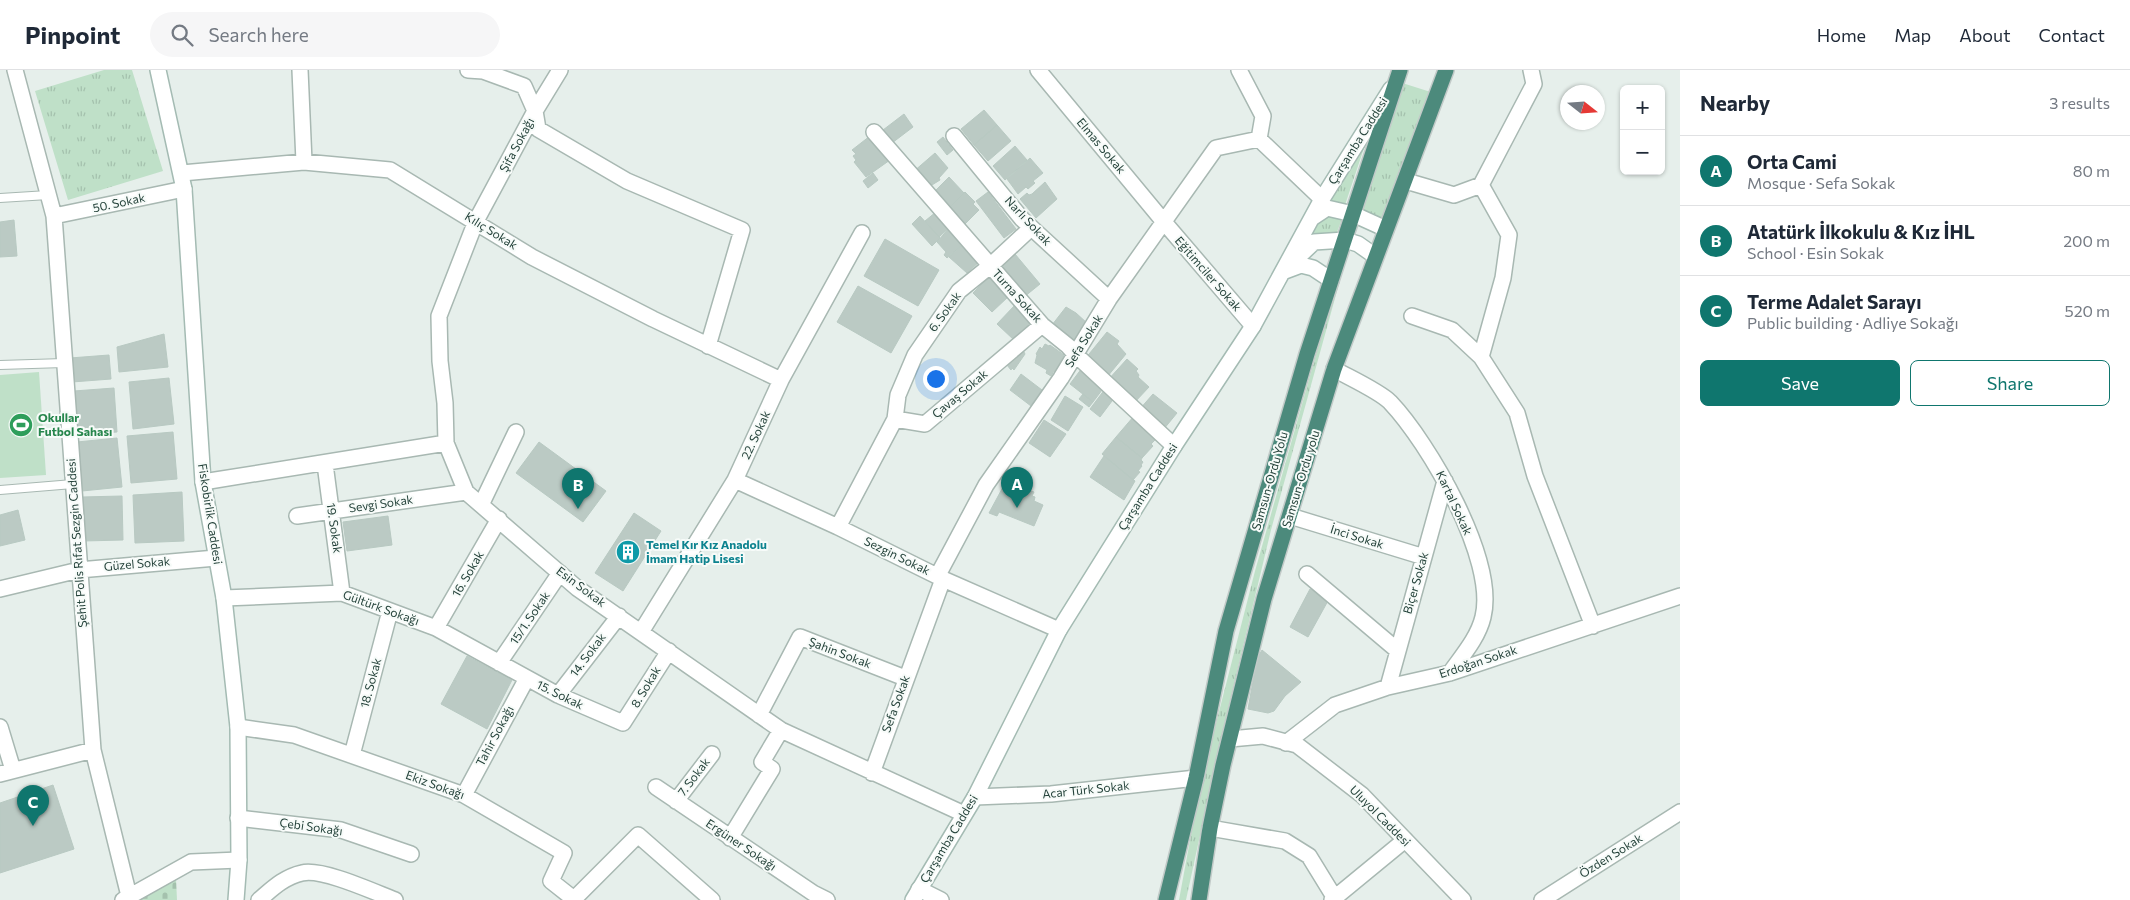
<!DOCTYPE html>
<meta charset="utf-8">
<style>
body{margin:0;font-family:Commissioner,sans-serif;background:#f6f6f7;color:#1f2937}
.controls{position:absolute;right:15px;top:15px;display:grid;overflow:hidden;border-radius:8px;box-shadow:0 1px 4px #0004}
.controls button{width:45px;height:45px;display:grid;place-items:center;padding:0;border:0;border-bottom:1px solid #e0e1e3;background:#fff;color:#1f2937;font:25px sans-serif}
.compass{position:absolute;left:1560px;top:15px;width:45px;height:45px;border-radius:50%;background:#fff;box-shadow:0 1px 4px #0004;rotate:107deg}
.you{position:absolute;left:935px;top:308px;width:18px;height:18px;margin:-12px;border:4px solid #fff;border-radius:50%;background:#1a73e8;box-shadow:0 0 0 8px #1a73e833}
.badge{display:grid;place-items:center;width:32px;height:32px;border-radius:50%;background:#0f766e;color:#fff;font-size:16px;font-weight:700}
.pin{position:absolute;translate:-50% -41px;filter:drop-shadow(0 1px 2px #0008)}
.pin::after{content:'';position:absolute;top:26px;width:18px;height:15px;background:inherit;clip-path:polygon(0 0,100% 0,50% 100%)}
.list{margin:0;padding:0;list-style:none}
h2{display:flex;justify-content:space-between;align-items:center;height:65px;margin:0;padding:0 20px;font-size:21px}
h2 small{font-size:16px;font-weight:400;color:#747a83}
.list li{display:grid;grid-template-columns:32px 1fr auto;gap:15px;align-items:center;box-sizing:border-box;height:70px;padding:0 20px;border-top:1px solid #e0e1e3}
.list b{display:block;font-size:19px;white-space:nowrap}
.list p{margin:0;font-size:16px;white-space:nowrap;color:#747a83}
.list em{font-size:16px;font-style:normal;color:#747a83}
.actions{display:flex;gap:10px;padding:15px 20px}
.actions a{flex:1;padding:11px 0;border:1px solid #0f766e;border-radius:8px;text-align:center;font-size:18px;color:#0f766e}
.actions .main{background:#0f766e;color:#fff}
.icon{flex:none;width:28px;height:28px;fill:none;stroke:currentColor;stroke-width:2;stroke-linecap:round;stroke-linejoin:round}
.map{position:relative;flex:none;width:1680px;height:830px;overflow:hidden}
header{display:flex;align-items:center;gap:30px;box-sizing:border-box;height:70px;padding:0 25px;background:#fff;border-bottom:1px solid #e0e1e3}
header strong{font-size:24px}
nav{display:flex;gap:28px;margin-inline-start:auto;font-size:18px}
.search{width:350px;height:45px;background:#f6f6f7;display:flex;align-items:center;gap:12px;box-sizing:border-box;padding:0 18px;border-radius:28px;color:#747a83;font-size:19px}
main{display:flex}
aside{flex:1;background:#fff}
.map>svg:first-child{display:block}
.grass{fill:url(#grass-tufts)}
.cemetery{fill:url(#cemetery-stones)}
.pitch{fill:#bfe0c8}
.building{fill:#bbcac4;stroke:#b8c9c2}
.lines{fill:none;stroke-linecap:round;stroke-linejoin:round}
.service-casing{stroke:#a8b8b2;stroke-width:10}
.minor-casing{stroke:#a8b8b2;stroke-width:18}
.tertiary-casing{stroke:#a8b8b2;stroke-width:18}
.secondary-casing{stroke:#a4bbb3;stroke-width:18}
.trunk-casing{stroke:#c2cac8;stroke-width:18}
.service{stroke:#fff;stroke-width:8}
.minor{stroke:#fff;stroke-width:15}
.tertiary{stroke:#fff;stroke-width:15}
.secondary{stroke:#fff;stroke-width:15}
.trunk{stroke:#4c8a7c;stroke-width:15}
.labels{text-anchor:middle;stroke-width:4;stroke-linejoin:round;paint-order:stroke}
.street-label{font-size:12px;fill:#24423a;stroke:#f7fbf9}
.leisure-label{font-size:12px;font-weight:bold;fill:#27864d;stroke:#f7fbf9;text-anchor:start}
.culture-label{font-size:12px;font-weight:bold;fill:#0d838f;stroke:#f7fbf9;text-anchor:start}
</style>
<header>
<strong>Pinpoint</strong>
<div class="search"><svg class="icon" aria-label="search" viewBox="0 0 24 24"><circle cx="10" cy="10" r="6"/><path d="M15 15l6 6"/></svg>Search here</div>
<nav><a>Home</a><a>Map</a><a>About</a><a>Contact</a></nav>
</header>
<main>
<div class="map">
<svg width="1680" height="830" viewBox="0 0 1680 830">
<defs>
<pattern id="grass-tufts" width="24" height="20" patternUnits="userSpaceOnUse" patternTransform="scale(1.25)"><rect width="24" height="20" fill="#bfe0c8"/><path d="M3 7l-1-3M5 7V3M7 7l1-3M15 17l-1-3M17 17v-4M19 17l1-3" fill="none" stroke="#a4c1ad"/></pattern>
<pattern id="cemetery-stones" width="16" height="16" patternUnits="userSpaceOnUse" patternTransform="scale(1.25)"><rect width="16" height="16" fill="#bfe0c8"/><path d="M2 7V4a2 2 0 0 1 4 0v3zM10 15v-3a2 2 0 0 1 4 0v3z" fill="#a4c1ad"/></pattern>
</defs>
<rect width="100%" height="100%" fill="#e6efeb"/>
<path class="grass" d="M 104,0 L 132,0 L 163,101 L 68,130 L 35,21 Z
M 1396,11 L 1437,24 L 1386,159 L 1353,144 Z
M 1368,66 L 1345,135 L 1328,129 Z
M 1320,143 L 1342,149 L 1337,162 L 1296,173 Z
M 1339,203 L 1342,203 L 1271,460 L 1222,664 L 1186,830 L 1179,830 L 1200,716 L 1255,501 Z"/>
<path class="cemetery" d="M 176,809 L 177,830 L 139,830 Z"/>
<path class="pitch" d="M 39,302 L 46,405 L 0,408 L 0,305 Z"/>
<path class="building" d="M 984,40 L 997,55 L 974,75 L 961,59 Z
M 904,44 L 913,57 L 892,73 L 883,60 Z
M 997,55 L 1011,71 L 988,91 L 974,75 Z
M 870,66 L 890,90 L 866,107 L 854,92 L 856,90 L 853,86 L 856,84 L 852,80 Z
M 943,67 L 953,80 L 947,85 L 937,72 Z
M 1015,76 L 1027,90 L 1005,110 L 993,96 Z
M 935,83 L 948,98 L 939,108 L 940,110 L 927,118 L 913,102 Z
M 1030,88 L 1043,103 L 1033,111 L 1035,113 L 1028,119 L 1026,117 L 1018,124 L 1007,109 Z
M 873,103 L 878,110 L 868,118 L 863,111 Z
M 949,107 L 964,123 L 948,139 L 933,123 Z
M 1045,112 L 1057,129 L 1036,148 L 1020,129 L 1027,123 L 1029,125 L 1032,124 Z
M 965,122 L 975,132 L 973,134 L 979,140 L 963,156 L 948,139 Z
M 988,122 L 1016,159 L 1004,168 L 976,131 Z
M 936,142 L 950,157 L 939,167 L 925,151 Z
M 920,146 L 940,168 L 932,176 L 912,154 Z
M 14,150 L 17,186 L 0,187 L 0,152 Z
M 950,157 L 964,173 L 947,188 L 944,185 L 946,182 L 937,172 Z
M 885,169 L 939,200 L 918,236 L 864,206 Z
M 964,173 L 980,191 L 967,203 L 949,187 Z
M 1015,184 L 1040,214 L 1024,227 L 999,198 Z
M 989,207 L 1009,226 L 992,242 L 973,223 Z
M 858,216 L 912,246 L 891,283 L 837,252 Z
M 1015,235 L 1034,252 L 1019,267 L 1018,266 L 1014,270 L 997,254 Z
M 1066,237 L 1076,243 L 1087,253 L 1074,271 L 1052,255 Z
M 1107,262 L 1119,271 L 1117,274 L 1126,284 L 1107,307 L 1085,289 Z
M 164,264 L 168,297 L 119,302 L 117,277 Z
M 1045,274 L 1049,276 L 1050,275 L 1064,285 L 1056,302 L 1054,301 L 1051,306 L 1046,303 L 1047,300 L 1035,293 L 1037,285 L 1036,284 L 1040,277 L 1042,279 Z
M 1023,280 L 1025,284 L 1014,300 L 1012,298 L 1011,300 L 1007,295 Z
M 109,285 L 111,309 L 72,312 L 70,288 Z
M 1127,289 L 1138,299 L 1136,301 L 1139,305 L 1138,307 L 1149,317 L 1134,333 L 1108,310 Z
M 1082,298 L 1105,316 L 1093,332 L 1070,314 Z
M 1021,304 L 1042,320 L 1031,336 L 1010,320 Z
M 169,308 L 174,354 L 133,359 L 129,312 Z
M 114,318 L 117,362 L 77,365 L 74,321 Z
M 1105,319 L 1115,327 L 1100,347 L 1090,339 Z
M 1083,324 L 1093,332 L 1089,337 L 1079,329 Z
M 1153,324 L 1177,343 L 1163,360 L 1139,340 Z
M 1065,326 L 1083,337 L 1068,361 L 1051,350 Z
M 1134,346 L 1158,367 L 1151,374 L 1153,376 L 1142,388 L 1116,367 Z
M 1044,350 L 1066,364 L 1050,387 L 1029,373 Z
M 173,362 L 177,409 L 131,413 L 127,366 Z
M 1116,367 L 1142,388 L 1141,390 L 1143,392 L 1141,395 L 1142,396 L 1138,401 L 1140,402 L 1133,410 L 1102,384 Z
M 117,368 L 122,417 L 82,421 L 77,372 Z
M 539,372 L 606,421 L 583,452 L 516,403 Z
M 1104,386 L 1135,411 L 1124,430 L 1090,407 Z
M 1018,416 L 1034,422 L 1032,426 L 1035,427 L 1034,431 L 1043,435 L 1034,456 L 999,442 L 997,446 L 989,443 L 1003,417 L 1016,422 Z
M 182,422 L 184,471 L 135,473 L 133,425 Z
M 122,426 L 123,470 L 83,471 L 82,427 Z
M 18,440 L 25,470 L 0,476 L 0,445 Z
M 634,443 L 661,461 L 623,521 L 595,503 Z
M 388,446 L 392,475 L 347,481 L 343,452 Z
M 1310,519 L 1329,529 L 1308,567 L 1290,557 Z
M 1262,580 L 1301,612 L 1285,626 L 1274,641 L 1268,643 L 1248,639 L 1257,589 Z
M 467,586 L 512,610 L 487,659 L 441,634 Z
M 53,715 L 74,779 L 0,803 L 0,733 Z"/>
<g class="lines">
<g class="service-casing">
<path id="service" d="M 0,128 L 48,125
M 0,295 L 64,293
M 0,420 L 73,414"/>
</g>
<g class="minor-casing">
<path id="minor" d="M 15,0 L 54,146 L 93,680 L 129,826
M 300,0 L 304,92
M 468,0 L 483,1 L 524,16 L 535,41 L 538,59 L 627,111 L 742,160 L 708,276
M 1038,0 L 1164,152 L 1253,256
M 1239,0 L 1263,46 L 1259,69 L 1322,129
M 874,62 L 1042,255 L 1068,276 L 1076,285 L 1174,376
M 954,66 L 1022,149 L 1109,229
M 182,103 L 304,92 L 390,100 L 532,187 L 653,249 L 781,310
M 1406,111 L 1454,125 L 1481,115
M 54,146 L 184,119
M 1412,246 L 1452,260 L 1481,287 L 1517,343 L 1535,406 L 1593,556
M 1481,287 L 1503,208 L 1509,165 L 1481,115 L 1534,14 L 1531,0
M 1334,299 C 1348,307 1379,321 1390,332 C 1429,373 1497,490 1483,547 C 1478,568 1462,586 1450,603
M 895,349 L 898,325 L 915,285 L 959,221 L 990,196 L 1031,158
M 446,373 L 445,333 L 440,291 L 439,246 L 476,151 L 535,41 L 560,0
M 325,394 L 342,523
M 735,410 L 838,457 L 943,509 L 1059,560
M 203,412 L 446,373 L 466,422 L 577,518 L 781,660 L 964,744
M 481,435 L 516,362
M 297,446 L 466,422
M 1290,446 L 1424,487
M 838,457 L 895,349 L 925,354 L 1042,255
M 1307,504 L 1397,580
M 938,505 L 986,415 L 1061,308 L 1109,229 L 1216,78 L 1259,69
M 0,519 L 79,500 L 216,488
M 224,528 L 342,523 L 436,558 L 558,625 L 623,653 L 669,581
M 436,558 L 499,449
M 641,562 L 735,410 L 781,310 L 862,163
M 499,593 L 560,503
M 1388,617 L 1445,411
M 558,625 L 619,546
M 759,645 L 800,567 L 905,608
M 0,657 L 13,700
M 238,657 L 294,665 L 464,725 L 564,783 L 551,811 L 575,830
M 1286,673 L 1335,635 L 1388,617 L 1450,603 L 1680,526
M 352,685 L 390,541
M 872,703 L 943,509
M 0,704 L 93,680
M 656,717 L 813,823 L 827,830
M 464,725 L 527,608
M 975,727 L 1051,724 L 1196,708
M 676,731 L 712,684
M 238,748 L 341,760 L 411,784
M 1210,758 L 1285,771 L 1309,786 L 1336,830
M 730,768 L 772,699 L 762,692 L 781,660
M 919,819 L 941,830
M 123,830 L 191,792 L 239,790
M 259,830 C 272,819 284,807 302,803 C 322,798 374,822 395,830
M 573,830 L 638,765 L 712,830
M 1332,830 L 1405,770
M 1542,830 L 1680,742"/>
</g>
<g class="tertiary-casing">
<path id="tertiary" d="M 1230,669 L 1263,666 L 1297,675 L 1362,725 L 1463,830"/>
</g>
<g class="secondary-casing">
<path id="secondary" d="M 158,0 L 184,119 L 203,412 L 224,528 L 238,657 L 239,790 L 236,830
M 1312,148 L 1327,138 L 1353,144 L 1386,159
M 1292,193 L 1314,172 L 1345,170 L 1358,174 L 1375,186
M 1285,201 L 1301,195 L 1313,198 L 1331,210
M 913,830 L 975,727 L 1059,560 L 1174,376 L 1253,256 L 1322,129 L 1391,19"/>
</g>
<g class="trunk-casing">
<path id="trunk" d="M 1166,830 L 1196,708 L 1226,561 L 1307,284 L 1400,0
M 1199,830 L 1210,758 L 1223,695 L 1264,529 L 1334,299 L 1446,0"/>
</g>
<use href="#service" class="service"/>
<use href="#minor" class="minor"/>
<use href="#tertiary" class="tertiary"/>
<use href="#secondary" class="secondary"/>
<use href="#trunk" class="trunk"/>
</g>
<defs>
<g id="stadium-disc" transform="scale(1.25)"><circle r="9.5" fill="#2e9e5b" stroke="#f7fbf9"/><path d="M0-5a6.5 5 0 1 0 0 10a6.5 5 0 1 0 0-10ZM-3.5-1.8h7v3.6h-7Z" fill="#fff"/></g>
<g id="building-disc" transform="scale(1.25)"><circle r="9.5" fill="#0f9aa8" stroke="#f7fbf9"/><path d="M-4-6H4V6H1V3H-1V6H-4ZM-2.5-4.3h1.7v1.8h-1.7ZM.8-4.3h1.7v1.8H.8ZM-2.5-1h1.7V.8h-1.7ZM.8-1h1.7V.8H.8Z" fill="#fff"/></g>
</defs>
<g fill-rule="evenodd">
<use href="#stadium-disc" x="21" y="355"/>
<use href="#building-disc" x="628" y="482"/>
</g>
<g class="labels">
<g class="street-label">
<text transform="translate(1358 71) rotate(-58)" y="4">Çarşamba Caddesi</text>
<text transform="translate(517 75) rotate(-62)" y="4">Şifa Sokağı</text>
<text transform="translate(1101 76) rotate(50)" y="4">Elmas Sokak</text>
<text transform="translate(119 133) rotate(-12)" y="4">50. Sokak</text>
<text transform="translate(1028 151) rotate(47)" y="4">Narlı Sokak</text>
<text transform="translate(491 161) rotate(32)" y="4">Kılıç Sokak</text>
<text transform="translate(1208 204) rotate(49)" y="4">Eğitimciler Sokak</text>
<text transform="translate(1017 226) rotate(48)" y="4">Turna Sokak</text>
<text transform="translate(945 242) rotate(-54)" y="4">6. Sokak</text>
<text transform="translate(1084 271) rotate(-58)" y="4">Sefa Sokak</text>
<text transform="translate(960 324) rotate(-40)" y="4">Çavaş Sokak</text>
<text transform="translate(756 365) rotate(-65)" y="4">22. Sokak</text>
<text transform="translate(1301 409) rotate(-73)" y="4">Samsun-Ordu yolu</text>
<text transform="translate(1270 411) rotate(-74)" y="4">Samsun-Ordu Yolu</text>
<text transform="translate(1148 417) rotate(-58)" y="4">Çarşamba Caddesi</text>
<text transform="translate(1454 433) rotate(65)" y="4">Kartal Sokak</text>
<text transform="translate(381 434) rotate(-8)" y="4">Sevgi Sokak</text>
<text transform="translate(210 444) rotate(81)" y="4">Fiskobirlik Caddesi</text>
<text transform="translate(334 458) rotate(82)" y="4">19. Sokak</text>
<text transform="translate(1357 467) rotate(17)" y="4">İnci Sokak</text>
<text transform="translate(77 473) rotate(-94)" y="4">Şehit Polis Rıfat Sezgin Caddesi</text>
<text transform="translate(897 486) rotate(26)" y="4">Sezgin Sokak</text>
<text transform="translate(137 494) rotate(-5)" y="4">Güzel Sokak</text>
<text transform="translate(468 504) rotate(-60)" y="4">16. Sokak</text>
<text transform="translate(1416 513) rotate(-74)" y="4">Biçer Sokak</text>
<text transform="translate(581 517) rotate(37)" y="4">Esin Sokak</text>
<text transform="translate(381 538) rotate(20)" y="4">Gültürk Sokağı</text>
<text transform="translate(530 548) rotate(-56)" y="4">15/1. Sokak</text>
<text transform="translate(840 583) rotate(21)" y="4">Şahin Sokak</text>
<text transform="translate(588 585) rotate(-53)" y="4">14. Sokak</text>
<text transform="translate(1478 592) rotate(-18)" y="4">Erdoğan Sokak</text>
<text transform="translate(371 613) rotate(-75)" y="4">18. Sokak</text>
<text transform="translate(646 617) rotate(-59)" y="4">8. Sokak</text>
<text transform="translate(560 625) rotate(26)" y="4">15. Sokak</text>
<text transform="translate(896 634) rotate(-70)" y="4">Sefa Sokak</text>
<text transform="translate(495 666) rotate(-62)" y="4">Tahir Sokağı</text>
<text transform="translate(694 707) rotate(-53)" y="4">7. Sokak</text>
<text transform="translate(435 715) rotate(20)" y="4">Ekiz Sokağı</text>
<text transform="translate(1086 720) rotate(-6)" y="4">Acar Türk Sokak</text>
<text transform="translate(1380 746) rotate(45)" y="4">Uluyol Caddesi</text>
<text transform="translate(311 757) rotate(8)" y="4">Çebi Sokağı</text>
<text transform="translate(949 769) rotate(-59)" y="4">Çarşamba Caddesi</text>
<text transform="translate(741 775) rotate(34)" y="4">Ergüner Sokağı</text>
<text transform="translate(1611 786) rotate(-32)" y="4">Özden Sokak</text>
</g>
<g class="leisure-label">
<text x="38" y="352">Okullar<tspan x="38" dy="14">Futbol Sahası</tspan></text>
</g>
<g class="culture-label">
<text x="646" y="479">Temel Kır Kız Anadolu<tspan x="646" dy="14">İmam Hatip Lisesi</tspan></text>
</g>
</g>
</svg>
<div class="controls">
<button>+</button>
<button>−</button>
</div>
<svg class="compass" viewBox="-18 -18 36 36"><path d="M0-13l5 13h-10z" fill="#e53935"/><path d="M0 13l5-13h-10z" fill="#747a83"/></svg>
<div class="you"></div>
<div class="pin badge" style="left:1017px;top:438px">A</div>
<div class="pin badge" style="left:578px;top:439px">B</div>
<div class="pin badge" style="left:33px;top:756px">C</div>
</div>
<aside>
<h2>Nearby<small>3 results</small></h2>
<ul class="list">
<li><span class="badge">A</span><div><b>Orta Cami</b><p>Mosque · Sefa Sokak</p></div><em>80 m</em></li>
<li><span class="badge">B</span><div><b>Atatürk İlkokulu &amp; Kız İHL</b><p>School · Esin Sokak</p></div><em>200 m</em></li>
<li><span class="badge">C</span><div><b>Terme Adalet Sarayı</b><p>Public building · Adliye Sokağı</p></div><em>520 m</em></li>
</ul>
<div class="actions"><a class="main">Save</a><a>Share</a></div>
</aside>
</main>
